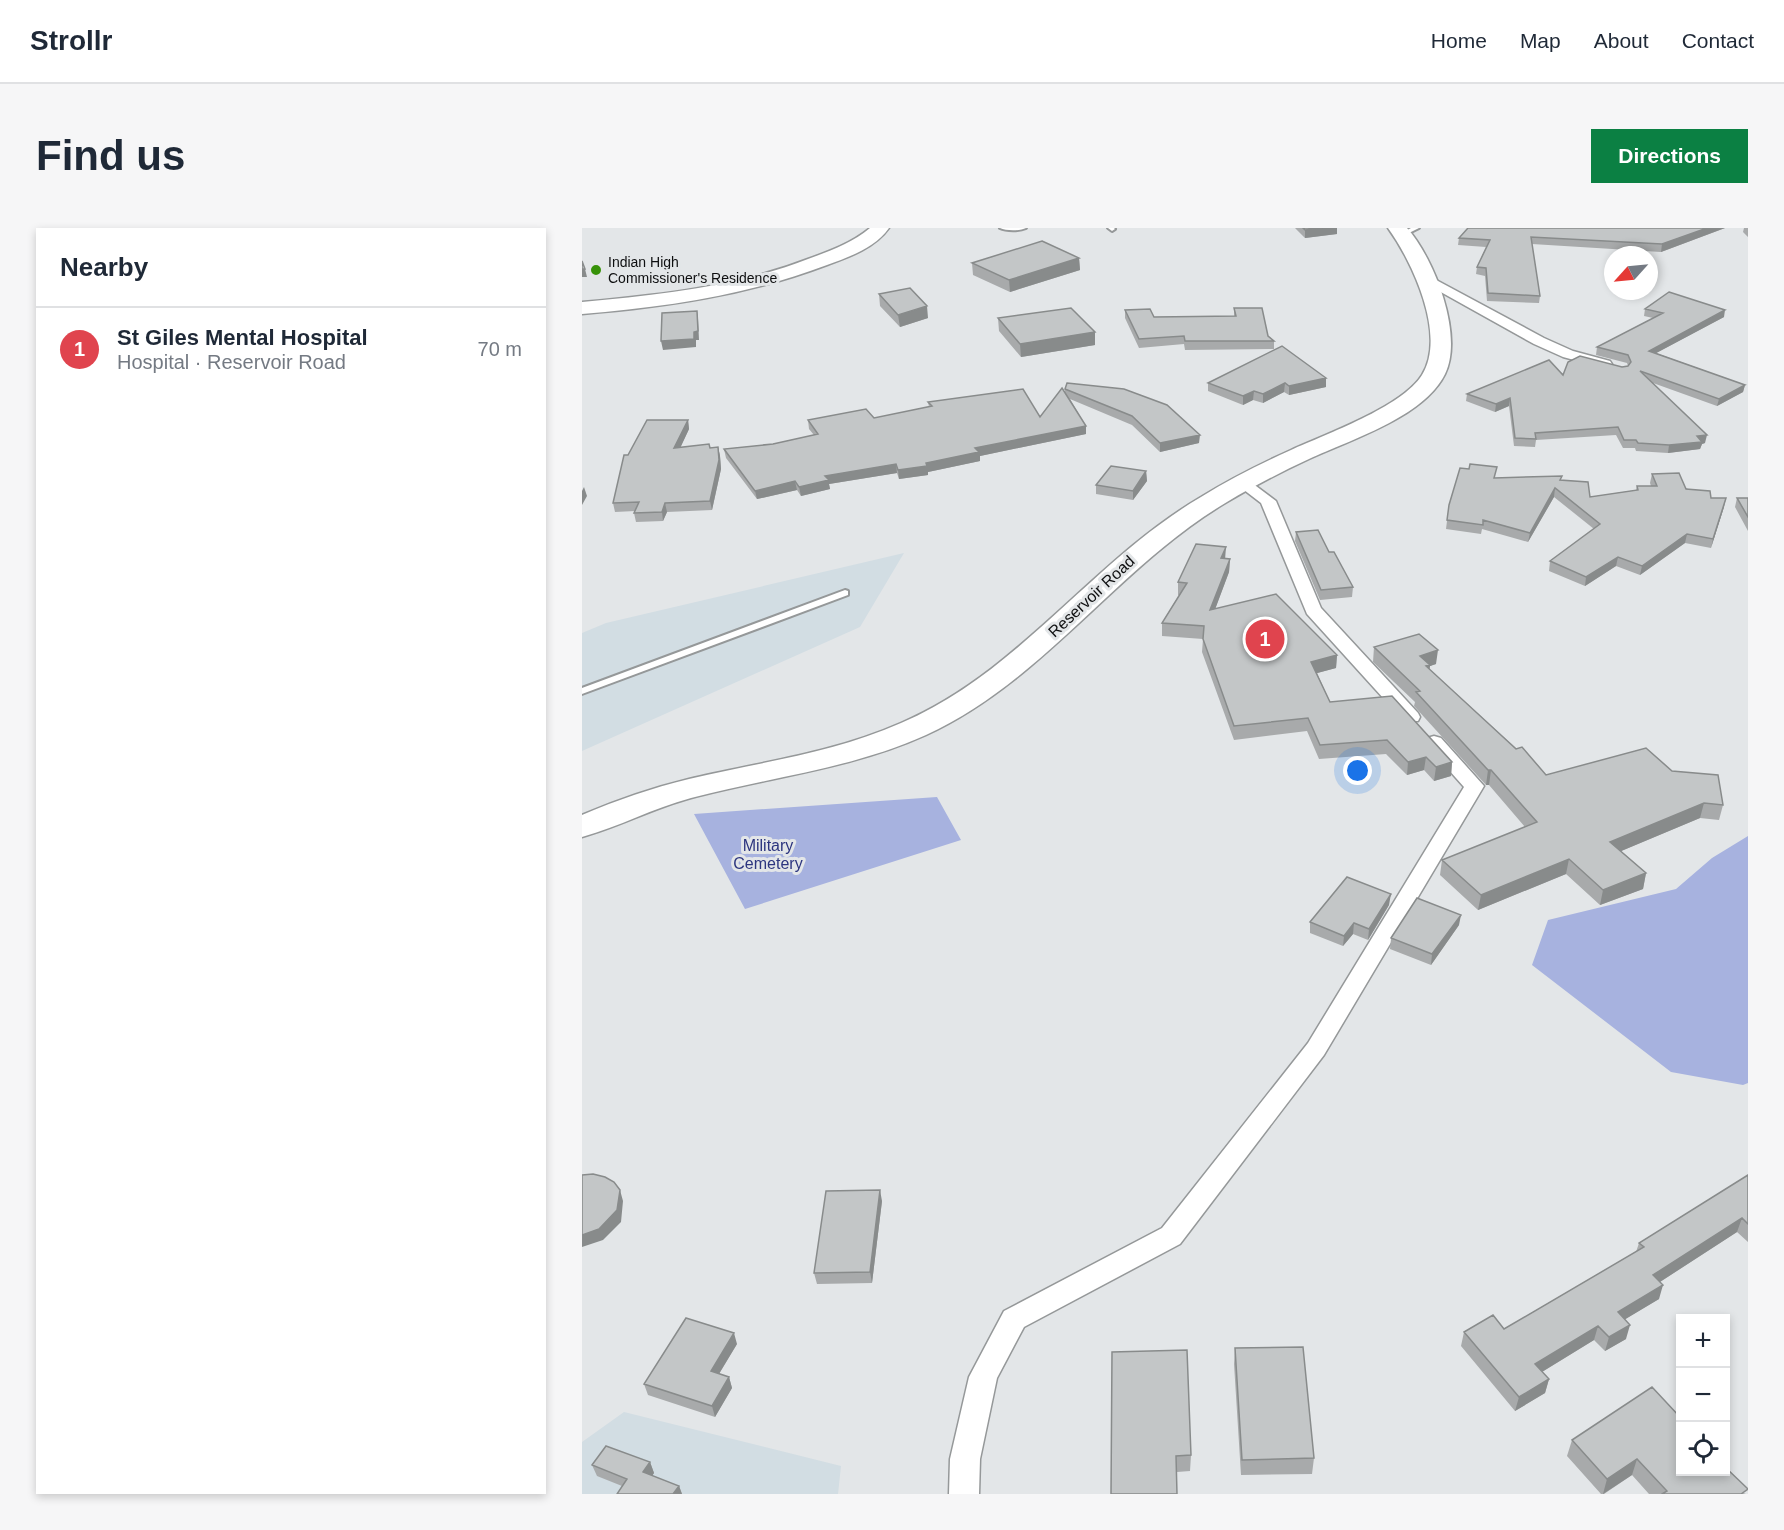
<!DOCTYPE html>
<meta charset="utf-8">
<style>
body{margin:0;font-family:Helvetica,sans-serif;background:#f6f6f7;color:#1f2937}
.controls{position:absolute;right:18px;bottom:18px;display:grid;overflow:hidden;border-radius:0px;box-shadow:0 3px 9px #0003}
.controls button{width:54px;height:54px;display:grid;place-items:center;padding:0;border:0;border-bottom:2px solid #e0e1e3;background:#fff;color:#1f2937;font:30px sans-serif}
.compass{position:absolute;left:1022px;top:18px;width:54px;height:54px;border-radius:50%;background:#fff;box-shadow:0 3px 9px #0003;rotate:243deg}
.you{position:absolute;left:776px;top:543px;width:21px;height:21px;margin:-15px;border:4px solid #fff;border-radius:50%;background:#1a73e8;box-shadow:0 0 0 9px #1a73e833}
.badge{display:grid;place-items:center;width:39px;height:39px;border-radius:50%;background:#0b8043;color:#fff;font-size:20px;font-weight:700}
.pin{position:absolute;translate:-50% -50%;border:3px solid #fff;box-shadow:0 2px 6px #0006}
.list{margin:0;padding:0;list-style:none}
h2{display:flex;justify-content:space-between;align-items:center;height:78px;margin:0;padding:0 24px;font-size:26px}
h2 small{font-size:20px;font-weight:400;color:#747a83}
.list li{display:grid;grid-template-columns:39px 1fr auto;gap:18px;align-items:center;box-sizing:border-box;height:84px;padding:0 24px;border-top:2px solid #e0e1e3}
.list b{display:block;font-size:22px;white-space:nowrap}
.list p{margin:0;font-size:20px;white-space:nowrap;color:#747a83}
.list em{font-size:20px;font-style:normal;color:#747a83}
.icon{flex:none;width:33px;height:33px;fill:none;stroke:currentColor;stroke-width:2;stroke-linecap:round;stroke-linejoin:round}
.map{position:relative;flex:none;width:1166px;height:1266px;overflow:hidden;border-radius:0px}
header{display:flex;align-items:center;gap:36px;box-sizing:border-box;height:84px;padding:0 30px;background:#fff;border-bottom:2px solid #e0e1e3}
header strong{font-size:28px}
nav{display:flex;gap:33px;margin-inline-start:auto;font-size:21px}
.intro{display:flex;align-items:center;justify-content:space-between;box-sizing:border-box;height:144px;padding:0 36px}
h1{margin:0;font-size:42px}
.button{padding:15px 27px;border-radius:0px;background:#0b8043;color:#fff;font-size:21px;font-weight:700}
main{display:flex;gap:36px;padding:0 36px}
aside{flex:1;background:#fff;border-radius:0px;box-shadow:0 3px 9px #0003}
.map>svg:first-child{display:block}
.built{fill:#d2dde3}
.green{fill:#a7b2df}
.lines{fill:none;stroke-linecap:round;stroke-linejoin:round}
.lane-casing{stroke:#959899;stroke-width:4}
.street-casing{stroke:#959899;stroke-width:3}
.primary-casing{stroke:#959899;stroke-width:3}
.highway-casing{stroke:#959899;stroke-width:3}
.lane{fill:#fff;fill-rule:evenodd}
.street{fill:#fff;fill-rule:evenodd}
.primary{fill:#fff;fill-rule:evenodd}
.highway{fill:#fff;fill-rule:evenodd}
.wall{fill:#a8aaab}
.shaded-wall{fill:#888b8b}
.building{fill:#c3c6c7;stroke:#888b8b;stroke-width:1.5}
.poi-dot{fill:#379208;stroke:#e3e6e8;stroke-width:2}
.labels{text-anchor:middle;stroke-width:6;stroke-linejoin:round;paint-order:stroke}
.far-poi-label{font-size:14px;fill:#0e0f10;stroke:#e3e6e8;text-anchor:start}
.street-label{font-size:16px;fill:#0e0f10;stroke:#e3e6e8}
.park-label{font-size:16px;fill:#2c357f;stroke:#e3e6e8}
</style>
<header>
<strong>Strollr</strong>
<nav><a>Home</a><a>Map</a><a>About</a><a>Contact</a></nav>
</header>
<div class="intro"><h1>Find us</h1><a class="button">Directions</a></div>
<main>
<aside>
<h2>Nearby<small></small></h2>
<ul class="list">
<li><span class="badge" style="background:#e0444e">1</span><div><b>St Giles Mental Hospital</b><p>Hospital · Reservoir Road</p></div><em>70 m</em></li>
</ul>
</aside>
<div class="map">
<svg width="1166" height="1266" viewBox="0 0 1166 1266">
<rect width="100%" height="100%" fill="#e3e6e8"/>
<path class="built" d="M 322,325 L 278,399 L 0,523 L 0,405 L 24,395 Z
M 42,1184 L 259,1238 L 256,1266 L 0,1266 L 0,1214 Z"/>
<path class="green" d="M 355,569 L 379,612 L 163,681 L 112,586 Z
M 1166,608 L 1166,855 L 1161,857 L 1089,844 L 950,737 L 966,692 L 1094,661 L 1130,630 Z"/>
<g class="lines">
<g class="lane-casing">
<path id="lane" d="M 418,0 L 444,0 C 438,3 424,3 418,0 Z
M 526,0 L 532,0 L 533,1 L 530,3 Z
M 829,0 L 837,0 L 825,6 L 820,5 Z
M 263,362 L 266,363 L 266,367 L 0,466 L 0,460 Z"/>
</g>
<g class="street-casing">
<path id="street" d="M 843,46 L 962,110 L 991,123 L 1028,133 L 1030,136 L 1023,140 L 1018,139 L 981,129 L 952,116 L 839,53 L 837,50 Z
M 661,250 L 666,252 L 694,273 L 739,380 L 836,485 L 838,489 L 836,493 L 822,493 L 725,386 L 679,275 L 653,255 Z
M 852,508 L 859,510 L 902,558 L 742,827 L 598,1016 L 442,1099 L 415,1150 L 398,1231 L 397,1266 L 367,1266 L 368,1231 L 387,1149 L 422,1083 L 580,1000 L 726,815 L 882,559 L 842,514 L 845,510 Z"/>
</g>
<g class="primary-casing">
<path id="primary" d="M 288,0 L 307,0 C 293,20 267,29 245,37 C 166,67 84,79 0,86 L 0,74 C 77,67 154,59 226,31 C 248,23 270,15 288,0 Z"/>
</g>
<g class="highway-casing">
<path id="highway" d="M 806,0 L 825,0 C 852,30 882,107 863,146 C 842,189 768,212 727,231 C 699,244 672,258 645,274 C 535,339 462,453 344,507 C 269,541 188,549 109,570 C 71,580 37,599 0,609 L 0,587 C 35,572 70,560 107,551 C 179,534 251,525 319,495 C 437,445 510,333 619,269 C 648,251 678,236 709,222 C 744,206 820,179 840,147 C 865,107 830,33 806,0 Z"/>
</g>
<use href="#lane" class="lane"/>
<use href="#street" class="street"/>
<use href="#primary" class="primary"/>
<use href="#highway" class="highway"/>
</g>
<path class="wall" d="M 713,0 L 755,0 L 755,6 L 723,10 Z
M 886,0 L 1143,0 L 1079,24 L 950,16 L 958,68 L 957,75 L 905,73 L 903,48 L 894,46 L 895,39 L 904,19 L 876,17 L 877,10 Z
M 1162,0 L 1166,0 L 1166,9 L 1161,4 Z
M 497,30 L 498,42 L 428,64 L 391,47 L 390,35 Z
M 297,66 L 346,90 L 318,99 L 298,78 Z
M 652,80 L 692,113 L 692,121 L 603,122 L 602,116 L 557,120 L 543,90 L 543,82 L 572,89 L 652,88 Z
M 1063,81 L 1142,89 L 1074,125 L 1163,157 L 1161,164 L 1135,178 L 1071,155 L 1123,215 L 1120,216 L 1118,221 L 1086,225 L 1054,223 L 1053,220 L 1041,220 L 1034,207 L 954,212 L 953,219 L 932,218 L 927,178 L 913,184 L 884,173 L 885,166 L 981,147 L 1046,138 L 1045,135 L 1014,127 L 1015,119 L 1071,90 L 1062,88 Z
M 416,90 L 513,104 L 513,117 L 439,129 L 417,103 Z
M 744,150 L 744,159 L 707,167 L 702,164 L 681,175 L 671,172 L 661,177 L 626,163 L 626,155 Z
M 483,161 L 617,215 L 578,224 L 550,197 L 488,171 L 504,198 L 504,206 L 398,228 L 398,233 L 346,244 L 346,247 L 317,251 L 315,245 L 247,256 L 248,261 L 219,268 L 215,262 L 175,271 L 144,230 L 142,221 L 191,216 L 232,207 L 227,201 L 226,192 L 292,190 L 347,179 L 346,174 L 458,189 L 483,164 Z
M 106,192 L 107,201 L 98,220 L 128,220 L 136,219 L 138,228 L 139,241 L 130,282 L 85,284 L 81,293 L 54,294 L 52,285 L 53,283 L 33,284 L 31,275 L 46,227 Z
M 887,241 L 913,250 L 979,252 L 1008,269 L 1054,262 L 1055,258 L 1069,258 L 1068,255 L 1070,246 L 1129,270 L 1142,279 L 1129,320 L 1103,315 L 1058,347 L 1034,338 L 1003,358 L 967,343 L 968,333 L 1012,301 L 972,269 L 946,314 L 900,301 L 899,306 L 864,301 L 867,277 Z
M 564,243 L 565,253 L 551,272 L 514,266 L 514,257 Z
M 1155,270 L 1166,270 L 1166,303 L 1153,279 Z
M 714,304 L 747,324 L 771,359 L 770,369 L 738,372 L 713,313 Z
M 644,331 L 648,331 L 647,344 L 633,381 L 755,427 L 754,440 L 735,445 L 748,474 L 870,534 L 869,548 L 852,553 L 842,542 L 825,547 L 804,526 L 737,531 L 725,503 L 652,512 L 620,424 L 621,411 L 580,408 L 580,395 L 597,367 L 596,367 L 596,354 Z
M 792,419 L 854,436 L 848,438 L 847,441 L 964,547 L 1090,543 L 1141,577 L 1137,592 L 1118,590 L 1039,623 L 1064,645 L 1061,661 L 1018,677 L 984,646 L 896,682 L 858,647 L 860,632 L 943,599 L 907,557 L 904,557 L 832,478 L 833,474 L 791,434 Z
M 807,677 L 786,712 L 771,706 L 761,718 L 728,705 L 728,694 Z
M 877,697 L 849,737 L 808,721 L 809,710 Z
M 1166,947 L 1166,1014 L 1155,1004 L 1078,1054 L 1077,1071 L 1043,1091 L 1044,1111 L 1023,1123 L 1012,1112 L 960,1144 L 967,1151 L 963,1165 L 933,1183 L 879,1118 L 882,1104 L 922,1101 L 1054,1024 L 1057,1015 Z
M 300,973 L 290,1055 L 235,1056 L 232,1045 Z
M 155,1116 L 137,1146 L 147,1149 L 150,1160 L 133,1189 L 66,1167 L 62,1156 Z
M 653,1120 L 732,1230 L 730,1246 L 659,1247 L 652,1136 Z
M 530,1124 L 609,1227 L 608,1243 L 595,1244 Z
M 990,1212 L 1098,1244 L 1164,1266 L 1067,1266 L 1050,1247 L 1022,1266 L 1019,1266 L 985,1228 Z
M 68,1234 L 72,1245 L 70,1248 L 97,1258 L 100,1266 L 35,1266 L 40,1258 L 15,1248 L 10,1237 Z"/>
<path class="shaded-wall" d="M 740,0 L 755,0 L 755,6 L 723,10 L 723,2 Z
M 1125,0 L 1143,0 L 1079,24 L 1080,16 Z
M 497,30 L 498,42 L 428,64 L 427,52 Z
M 0,41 L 3,41 L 5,49 L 0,49 Z
M 345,78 L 346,90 L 318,99 L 316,87 Z
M 1143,82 L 1142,89 L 1065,130 L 1067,123 Z
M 115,83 L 116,91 L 117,112 L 114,112 L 114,119 L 81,122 L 79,113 L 112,104 Z
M 513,104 L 513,117 L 439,129 L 438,116 Z
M 744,150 L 744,159 L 707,167 L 707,158 Z
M 703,155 L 702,164 L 681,175 L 681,166 Z
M 1163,157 L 1161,164 L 1135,178 L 1137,171 Z
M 672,163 L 671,172 L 661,177 L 661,168 Z
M 928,170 L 927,178 L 913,184 L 914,176 Z
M 106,192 L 107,201 L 94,229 L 92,220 Z
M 504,198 L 504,206 L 398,228 L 398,233 L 346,244 L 346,247 L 317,251 L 316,242 L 393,220 Z
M 618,207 L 617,215 L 578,224 L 578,215 Z
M 1125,207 L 1123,215 L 1120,216 L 1118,221 L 1086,225 L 1087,217 L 1115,208 Z
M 136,219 L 138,228 L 139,241 L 130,282 L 128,273 Z
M 314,236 L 315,245 L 247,256 L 248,261 L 219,268 L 217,259 L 243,248 Z
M 564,243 L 565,253 L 551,272 L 551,263 Z
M 213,253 L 215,262 L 175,271 L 173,263 Z
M 2,259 L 5,268 L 0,277 L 0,263 Z
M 973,260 L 972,269 L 946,314 L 948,305 Z
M 1144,270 L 1142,279 L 1129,320 L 1131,311 Z
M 83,275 L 85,284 L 81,293 L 80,284 Z
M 1105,306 L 1103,315 L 1058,347 L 1060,338 Z
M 644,319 L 643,332 L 639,330 Z
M 1036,329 L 1034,338 L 1003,358 L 1004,349 Z
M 648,331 L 647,344 L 628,395 L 628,382 Z
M 856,422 L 854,436 L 848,438 L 846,451 L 838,428 Z
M 755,427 L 754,440 L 728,447 L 729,434 Z
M 844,529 L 842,542 L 825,547 L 826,534 Z
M 870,534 L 869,548 L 852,553 L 854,539 Z
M 906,542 L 909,542 L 907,557 L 904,557 Z
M 1122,575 L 1118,590 L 1025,629 L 1028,614 Z
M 987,631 L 984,646 L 896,682 L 899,667 Z
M 1064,645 L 1061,661 L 1018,677 L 1021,662 Z
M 809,666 L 807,677 L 786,712 L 787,701 Z
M 879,687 L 877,697 L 849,737 L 850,726 Z
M 772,695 L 771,706 L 761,718 L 762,708 Z
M 38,962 L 41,973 L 39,994 L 21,1012 L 0,1019 L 0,1007 Z
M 298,962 L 300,973 L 290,1055 L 288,1044 Z
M 1160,990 L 1155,1004 L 1067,1061 L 1071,1047 Z
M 1081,1057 L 1077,1071 L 1032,1098 L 1036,1084 Z
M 1048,1097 L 1044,1111 L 1023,1123 L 1027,1109 Z
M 1016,1098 L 1012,1112 L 950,1150 L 953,1136 Z
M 152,1105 L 155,1116 L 132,1154 L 129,1143 Z
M 147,1149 L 150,1160 L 133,1189 L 130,1178 Z
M 967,1151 L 963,1165 L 933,1183 L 937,1169 Z
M 1055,1231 L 1050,1247 L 1021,1266 L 1025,1251 Z
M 68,1234 L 72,1245 L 65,1255 L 61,1244 Z
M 97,1258 L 100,1266 L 91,1266 Z"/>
<path class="building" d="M 721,0 L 740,0 L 723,2 Z
M 886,0 L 1125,0 L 1080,16 L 949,9 L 958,68 L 906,65 L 904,40 L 895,39 L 908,12 L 877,10 Z
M 460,13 L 497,30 L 427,52 L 390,35 Z
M 0,33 L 3,41 L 0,41 Z
M 328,60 L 345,78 L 316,87 L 297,66 Z
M 1087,64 L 1143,82 L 1067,123 L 1163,157 L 1137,171 L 1058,143 L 1125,207 L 1115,208 L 1120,214 L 1087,217 L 1056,215 L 1054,212 L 1042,212 L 1036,199 L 953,205 L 954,211 L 933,210 L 928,170 L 914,176 L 885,166 L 967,132 L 981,147 L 986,134 L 998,128 L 1040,139 L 1046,138 L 1049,134 L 1046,127 L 1015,119 L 1081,85 L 1063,81 Z
M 489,80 L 513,104 L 438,116 L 416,90 Z
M 652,80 L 680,80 L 686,108 L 692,113 L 603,113 L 602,108 L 557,111 L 543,82 L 568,81 L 572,89 L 654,88 Z
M 115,83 L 116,103 L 112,104 L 112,111 L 79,113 L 80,85 Z
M 700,118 L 744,150 L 707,158 L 703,155 L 681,166 L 672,163 L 661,168 L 626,155 Z
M 485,155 L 542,161 L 585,177 L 618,207 L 578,215 L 550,188 L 483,161 Z
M 480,160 L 504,198 L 393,220 L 397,224 L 344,235 L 345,238 L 316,242 L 314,236 L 243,248 L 247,252 L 217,259 L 213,253 L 173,263 L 142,221 L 191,216 L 236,206 L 226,192 L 284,181 L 292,190 L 350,178 L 346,174 L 441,161 L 458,189 Z
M 65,192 L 106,192 L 92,220 L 127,216 L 128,220 L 136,219 L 137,232 L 128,273 L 83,275 L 80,284 L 52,285 L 57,274 L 31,275 L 42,227 L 46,227 Z
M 888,236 L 915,239 L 912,250 L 980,248 L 978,252 L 1006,254 L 1008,269 L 1056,262 L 1055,258 L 1075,258 L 1070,246 L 1097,245 L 1104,261 L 1128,263 L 1129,270 L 1144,270 L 1131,311 L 1105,306 L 1060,338 L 1036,329 L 1004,349 L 968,333 L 1018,296 L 973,260 L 948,305 L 901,292 L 901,297 L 865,292 L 867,277 L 878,240 L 887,241 Z
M 529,238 L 564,243 L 551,263 L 514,257 Z
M 1155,270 L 1166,270 L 1166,289 Z
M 736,302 L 747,324 L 752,324 L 771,359 L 739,362 L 714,304 Z
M 614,316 L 644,319 L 639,330 L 648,331 L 628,382 L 694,366 L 755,427 L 729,434 L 748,474 L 810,468 L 870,534 L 854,539 L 844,529 L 826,534 L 805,512 L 738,517 L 726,490 L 652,498 L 621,411 L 622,398 L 580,395 L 605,355 L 596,354 Z
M 837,406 L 856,422 L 838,428 L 848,437 L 844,438 L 934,521 L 940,519 L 964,547 L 1064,520 L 1090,543 L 1136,547 L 1141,577 L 1122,575 L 1028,614 L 1064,645 L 1021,662 L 987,631 L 899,667 L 860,632 L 955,594 L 909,542 L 906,542 L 834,464 L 838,463 L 792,419 Z
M 765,649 L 809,666 L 787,701 L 772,695 L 762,708 L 728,694 Z
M 835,670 L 879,687 L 850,726 L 809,710 Z
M 11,946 L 23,949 L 32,954 L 38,962 L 35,982 L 17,1001 L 0,1007 L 0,947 Z
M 1166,947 L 1166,996 L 1160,990 L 1071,1047 L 1081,1057 L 1036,1084 L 1048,1097 L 1027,1109 L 1016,1098 L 953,1136 L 967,1151 L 937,1169 L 882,1104 L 911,1087 L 922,1101 L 1062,1019 L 1057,1015 Z
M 298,962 L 288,1044 L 232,1045 L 244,963 Z
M 104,1090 L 152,1105 L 129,1143 L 147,1149 L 130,1178 L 62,1156 Z
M 721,1119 L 732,1230 L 660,1232 L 653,1120 Z
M 605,1122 L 609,1227 L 594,1228 L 595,1266 L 529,1266 L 530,1124 Z
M 1070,1159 L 1098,1189 L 1098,1244 L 1143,1244 L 1143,1239 L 1166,1261 L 1159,1266 L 1080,1266 L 1085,1263 L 1055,1231 L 1025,1251 L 990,1212 Z
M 24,1218 L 68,1234 L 61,1244 L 97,1258 L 91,1266 L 35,1266 L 45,1251 L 10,1237 Z"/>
<circle class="poi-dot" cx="14" cy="42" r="6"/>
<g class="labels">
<g class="far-poi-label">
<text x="26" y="39">Indian High<tspan x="26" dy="16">Commissioner's Residence</tspan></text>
</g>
<g class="street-label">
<text transform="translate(509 368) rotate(-43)" y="6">Reservoir Road</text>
</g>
<g class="park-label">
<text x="186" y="623">Military<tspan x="186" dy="18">Cemetery</tspan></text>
</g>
</g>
</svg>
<div class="controls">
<button>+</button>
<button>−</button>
<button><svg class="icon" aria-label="locate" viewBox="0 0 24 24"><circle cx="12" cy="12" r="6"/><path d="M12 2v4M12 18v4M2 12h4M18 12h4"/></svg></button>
</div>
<svg class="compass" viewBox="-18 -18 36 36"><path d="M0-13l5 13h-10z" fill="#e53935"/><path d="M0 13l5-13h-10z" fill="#747a83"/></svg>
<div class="you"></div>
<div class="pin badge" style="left:683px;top:411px;background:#e0444e">1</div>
</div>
</main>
